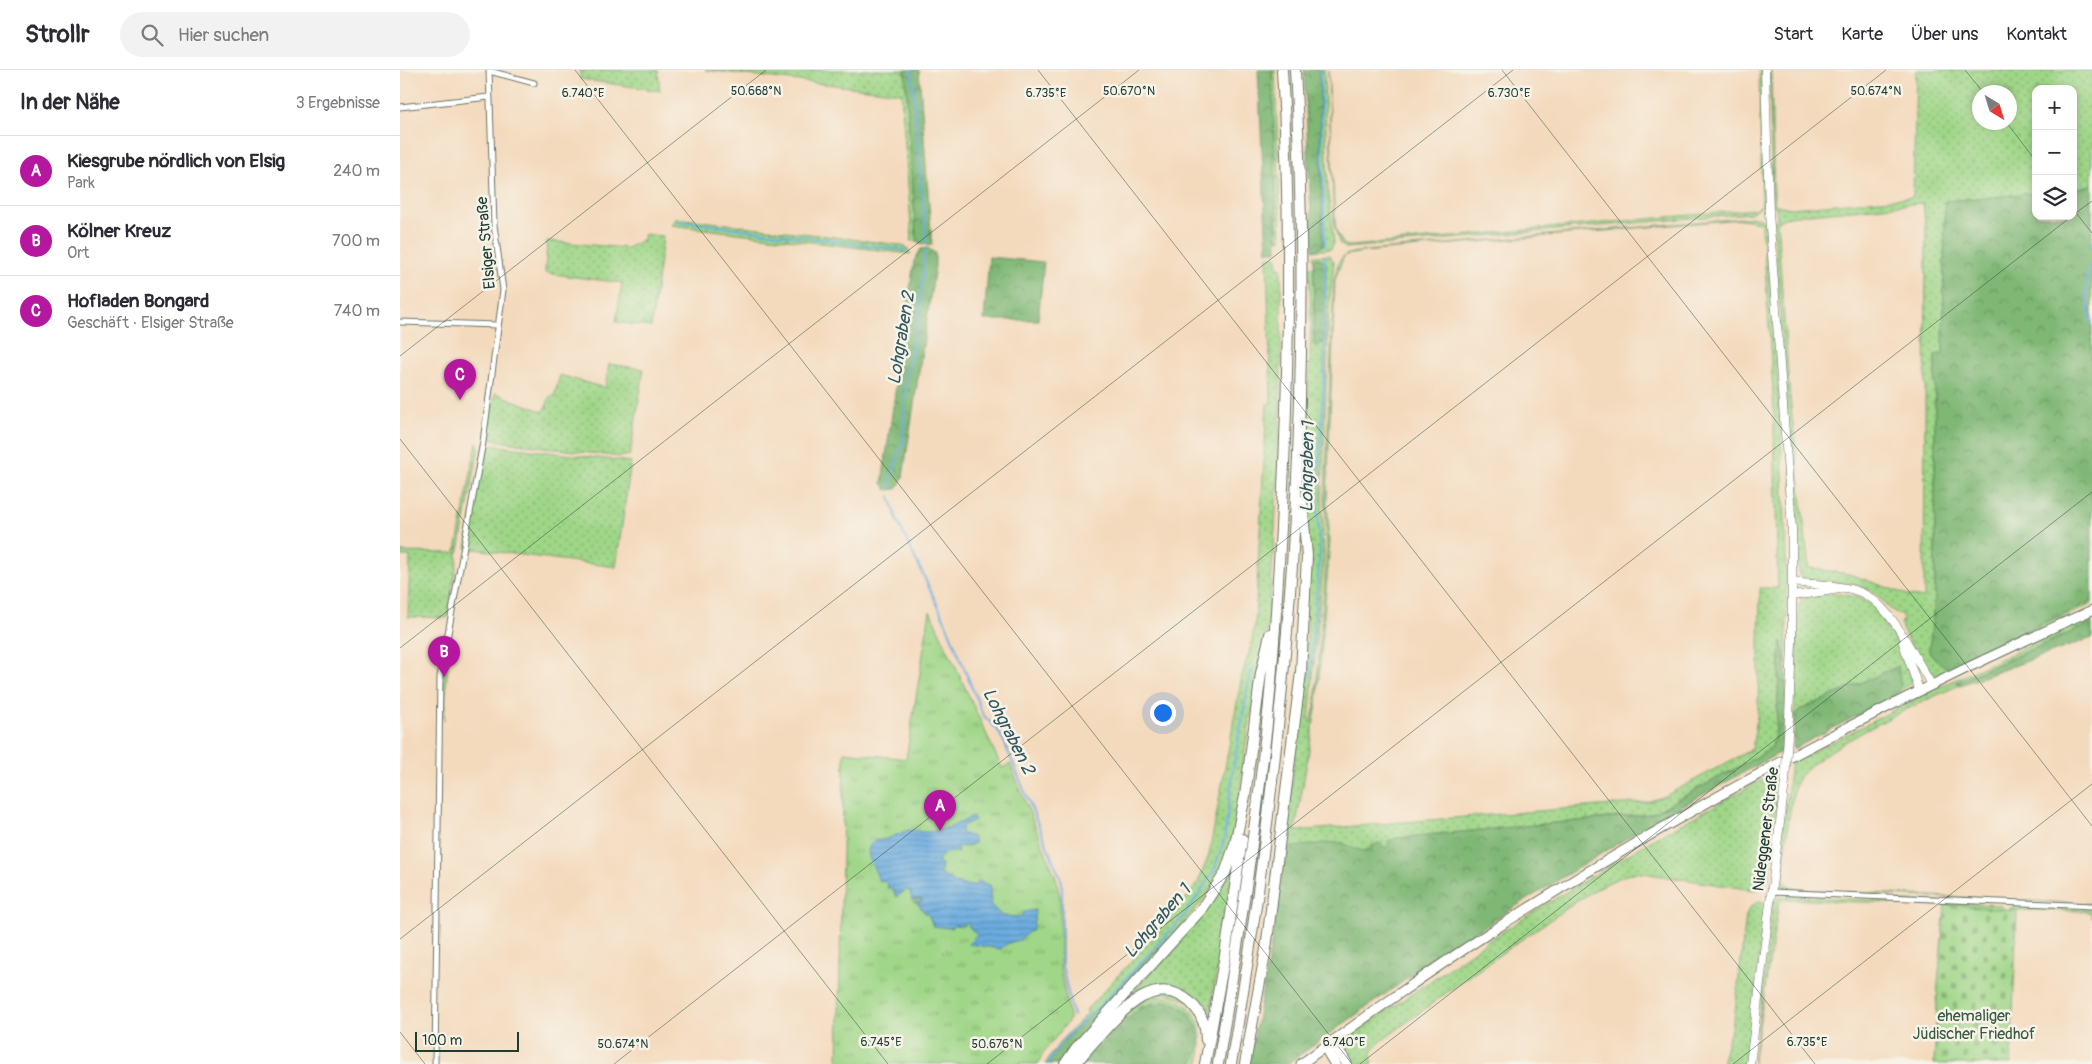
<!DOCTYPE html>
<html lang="de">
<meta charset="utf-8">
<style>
body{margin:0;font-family:Pangolin,sans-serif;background:#f2f2f3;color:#2b2b33}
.controls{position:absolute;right:15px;top:15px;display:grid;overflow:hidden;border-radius:10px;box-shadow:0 2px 8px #0003}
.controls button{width:45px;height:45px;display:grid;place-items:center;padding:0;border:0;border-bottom:1px solid #e1e1e2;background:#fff;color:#2b2b33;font:25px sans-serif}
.compass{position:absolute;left:1572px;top:15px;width:45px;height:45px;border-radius:50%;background:#fff;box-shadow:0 2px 8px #0003;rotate:142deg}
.scale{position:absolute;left:15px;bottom:12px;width:104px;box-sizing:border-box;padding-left:5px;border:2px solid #1f3d34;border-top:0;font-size:14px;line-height:18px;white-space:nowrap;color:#1f3d34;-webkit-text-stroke:4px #f7f3e8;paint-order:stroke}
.you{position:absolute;left:762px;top:642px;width:18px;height:18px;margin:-12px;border:4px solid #fff;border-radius:50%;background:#1a73e8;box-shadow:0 0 0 8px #1a73e833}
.badge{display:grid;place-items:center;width:32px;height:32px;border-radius:50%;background:#b5179e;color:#fff;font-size:16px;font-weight:700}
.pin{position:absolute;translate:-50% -41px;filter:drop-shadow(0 1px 2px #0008)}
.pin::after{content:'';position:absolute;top:26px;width:18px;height:15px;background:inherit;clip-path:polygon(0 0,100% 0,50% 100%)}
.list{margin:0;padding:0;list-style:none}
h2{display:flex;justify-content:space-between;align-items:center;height:65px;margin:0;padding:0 20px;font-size:21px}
h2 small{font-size:16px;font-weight:400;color:#7c7c81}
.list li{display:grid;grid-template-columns:32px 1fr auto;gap:15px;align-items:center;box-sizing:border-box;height:70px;padding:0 20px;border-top:1px solid #e1e1e2}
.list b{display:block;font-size:19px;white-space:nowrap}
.list p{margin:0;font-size:16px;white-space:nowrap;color:#7c7c81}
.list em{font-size:16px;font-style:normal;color:#7c7c81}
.icon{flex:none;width:28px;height:28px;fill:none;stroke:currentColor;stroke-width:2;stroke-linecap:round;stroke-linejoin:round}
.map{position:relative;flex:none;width:1692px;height:994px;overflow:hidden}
header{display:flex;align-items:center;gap:30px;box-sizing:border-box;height:70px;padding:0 25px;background:#fff;border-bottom:1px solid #e1e1e2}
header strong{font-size:24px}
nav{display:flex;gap:28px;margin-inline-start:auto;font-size:18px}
.search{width:350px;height:45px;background:#f2f2f3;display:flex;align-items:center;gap:12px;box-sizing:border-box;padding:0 18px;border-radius:28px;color:#7c7c81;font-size:19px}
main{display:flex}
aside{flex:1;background:#fff}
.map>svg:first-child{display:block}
.grass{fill:url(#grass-dots);stroke:#5f8a5e;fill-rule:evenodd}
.forest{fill:url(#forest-crowns);stroke:#4f7a54}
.cemetery{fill:url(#cemetery-stones);stroke:#5f8a5e}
.park{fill:url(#park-tufts);stroke:#5f8a5e}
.water{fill:url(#water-rules);stroke:#45748a}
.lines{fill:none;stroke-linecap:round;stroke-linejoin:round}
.stream{stroke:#6bacdf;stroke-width:2}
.street-casing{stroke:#6a7464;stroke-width:7}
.secondary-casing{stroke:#6a7464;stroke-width:9}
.primary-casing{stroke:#6a7464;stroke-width:11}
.highway-casing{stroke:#6a7464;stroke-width:12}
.street{stroke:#fff;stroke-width:5}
.secondary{stroke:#fff;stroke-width:8}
.primary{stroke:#fff;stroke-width:9}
.highway{stroke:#fff;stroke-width:10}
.secondary-bridge-casing{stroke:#6a7464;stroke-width:9;stroke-linecap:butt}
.secondary-bridge{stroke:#fff;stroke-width:8}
.ticks{fill:none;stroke:#1f3d34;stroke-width:1;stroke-opacity:0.45}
.labels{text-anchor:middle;stroke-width:5;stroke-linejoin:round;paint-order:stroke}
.street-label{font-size:16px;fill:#1f3d34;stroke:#f7f3e8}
.park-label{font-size:16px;fill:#395c45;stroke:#f7f3e8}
.water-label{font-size:18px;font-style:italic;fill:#32595f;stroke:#f7f3e8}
.ticks-label{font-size:12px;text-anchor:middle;fill:#1f3d34;stroke:#f7f3e8;stroke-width:5;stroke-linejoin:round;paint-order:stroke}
</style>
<header>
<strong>Strollr</strong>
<div class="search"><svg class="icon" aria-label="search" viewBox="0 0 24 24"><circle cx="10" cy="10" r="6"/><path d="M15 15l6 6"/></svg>Hier suchen</div>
<nav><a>Start</a><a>Karte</a><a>Über uns</a><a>Kontakt</a></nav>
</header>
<main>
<aside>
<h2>In der Nähe<small>3 Ergebnisse</small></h2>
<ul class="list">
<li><span class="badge">A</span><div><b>Kiesgrube nördlich von Elsig</b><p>Park</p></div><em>240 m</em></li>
<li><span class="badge">B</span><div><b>Kölner Kreuz</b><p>Ort</p></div><em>700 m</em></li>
<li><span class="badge">C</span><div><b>Hofladen Bongard</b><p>Geschäft · Elsiger Straße</p></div><em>740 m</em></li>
</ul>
</aside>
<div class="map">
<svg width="1692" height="994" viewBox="0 0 1692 994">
<defs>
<pattern id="grass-dots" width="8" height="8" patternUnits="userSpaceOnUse" patternTransform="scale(1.25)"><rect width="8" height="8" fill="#9fd687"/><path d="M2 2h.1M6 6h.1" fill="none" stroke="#81af6f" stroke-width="1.8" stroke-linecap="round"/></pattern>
<pattern id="forest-crowns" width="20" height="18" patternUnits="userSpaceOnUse" patternTransform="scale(1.25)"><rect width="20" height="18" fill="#7fb774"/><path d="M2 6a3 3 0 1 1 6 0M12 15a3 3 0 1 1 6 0" fill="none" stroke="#679660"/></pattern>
<pattern id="cemetery-stones" width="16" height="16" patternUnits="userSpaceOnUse" patternTransform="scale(1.25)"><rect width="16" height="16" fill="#9fd687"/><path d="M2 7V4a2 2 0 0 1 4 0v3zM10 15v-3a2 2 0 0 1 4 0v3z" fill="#81af6f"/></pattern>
<pattern id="park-tufts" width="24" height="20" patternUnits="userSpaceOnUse" patternTransform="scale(1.25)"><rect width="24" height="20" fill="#9fd687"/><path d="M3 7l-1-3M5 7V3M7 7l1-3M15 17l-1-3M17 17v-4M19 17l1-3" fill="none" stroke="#81af6f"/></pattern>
<pattern id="water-rules" width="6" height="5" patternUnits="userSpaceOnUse" patternTransform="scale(1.25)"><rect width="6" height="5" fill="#6bacdf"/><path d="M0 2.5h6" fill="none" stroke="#578db6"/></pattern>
</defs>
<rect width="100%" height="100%" fill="#f7f3e8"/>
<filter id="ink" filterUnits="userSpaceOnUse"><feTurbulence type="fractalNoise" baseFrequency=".02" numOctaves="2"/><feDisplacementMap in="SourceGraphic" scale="10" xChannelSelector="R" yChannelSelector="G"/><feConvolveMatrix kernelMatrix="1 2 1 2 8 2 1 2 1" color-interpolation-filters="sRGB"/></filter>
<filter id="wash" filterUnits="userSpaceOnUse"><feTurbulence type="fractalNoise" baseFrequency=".0096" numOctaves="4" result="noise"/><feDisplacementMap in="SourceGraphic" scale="20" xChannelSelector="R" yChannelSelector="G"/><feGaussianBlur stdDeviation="1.12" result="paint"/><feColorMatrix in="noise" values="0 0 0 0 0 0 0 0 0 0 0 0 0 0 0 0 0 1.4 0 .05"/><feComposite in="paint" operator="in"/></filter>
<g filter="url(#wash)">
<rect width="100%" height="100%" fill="#f4dabd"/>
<path class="grass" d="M 180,0 L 258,0 L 260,21 L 180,9 Z
M 305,0 L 505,0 L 517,172 L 510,170 L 512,168 L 501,23 Z
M 872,0 L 875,0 L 881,170 L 877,170 Z
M 919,0 L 924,0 L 928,123 L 934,173 L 931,179 L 913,181 L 923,176 Z
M 928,0 L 934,136 L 936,161 L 944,175 L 951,176 L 1355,139 L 1362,135 L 1359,0 L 1362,0 L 1365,134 L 1351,143 L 946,178 L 939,173 L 934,154 Z
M 1369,0 L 1371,0 L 1374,131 L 1376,135 L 1391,138 L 1513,127 L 1516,0 L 1692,0 L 1692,115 L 1673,119 L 1673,19 L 1636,19 L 1636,123 L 1545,131 L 1543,283 L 1535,285 L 1535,527 L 1529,582 L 1544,598 L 1692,531 L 1692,534 L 1541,603 C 1521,606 1511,574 1502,559 L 1501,553 L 1504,548 L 1501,544 C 1492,545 1482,528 1474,523 C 1453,510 1426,512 1403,510 L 1399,505 L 1373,152 L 1377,148 L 1376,137 L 1372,135 ZM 1580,22 L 1610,22 L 1610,52 L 1580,52 ZM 1523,133 L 1526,162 L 1524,528 L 1511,526 L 1449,504 L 1409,498 L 1389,318 L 1377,151 L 1390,146 Z
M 1353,147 L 1361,148 L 1366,155 C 1378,320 1393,486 1384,651 L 1385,600 L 1381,572 L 1376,659 L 1372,677 L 1364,683 L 1251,744 L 997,768 L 988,772 L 990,774 L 985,778 L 979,773 L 970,777 L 972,779 L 965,782 L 949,778 L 885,778 L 907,578 L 906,421 L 911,251 L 909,197 L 914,197 L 914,275 L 923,273 L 922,189 L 914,189 L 913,186 L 930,185 L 934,192 L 929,237 L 922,425 L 924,485 L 909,651 L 911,652 L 915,636 L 927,478 L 925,425 L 934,211 C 939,187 939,184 965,181 ZM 1341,149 L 1360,152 L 1364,178 L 1373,322 L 1378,518 L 1360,518 L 1358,641 L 1352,679 L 1265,726 L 1247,732 L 895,761 L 917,634 L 930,471 L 927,432 L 935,210 L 943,188 L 946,185 L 963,182 Z
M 277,148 L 500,175 L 506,177 L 511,184 L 271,155 Z
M 244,164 L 263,166 L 251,257 L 216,252 L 222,213 L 145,203 L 147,171 L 227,178 L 243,170 Z
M 867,187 L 877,187 L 878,197 L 881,198 C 882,315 879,432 868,549 C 864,591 852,633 846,675 C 839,714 840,757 825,793 C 811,825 787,849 764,875 L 757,879 L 662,973 L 648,994 L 645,994 L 662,969 L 688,943 L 686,940 L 774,845 L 798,812 L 809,785 L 842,605 L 851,576 L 855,552 L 867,334 L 871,333 Z
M 209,294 L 244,299 L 230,385 L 220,387 L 98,371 L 90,367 L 88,362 L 95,323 L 144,342 L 150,326 L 154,327 L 160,305 L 205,318 Z
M 77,372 L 79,378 L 59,480 L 57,484 L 57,492 L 47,548 L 8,547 L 10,486 L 0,486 L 0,482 L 54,483 L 56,480 Z
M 90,375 L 231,392 L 216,497 L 66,478 L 83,387 Z
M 1426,524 C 1451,523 1470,528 1486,549 L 1483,556 L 1485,559 L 1490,559 L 1507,592 L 1513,611 L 1495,626 L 1498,621 L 1498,597 L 1400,640 L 1394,647 L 1399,534 L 1404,528 Z
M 1692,547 L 1692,553 L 1558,611 L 1557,613 L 1563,614 C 1532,626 1411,683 1398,709 C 1390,723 1385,782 1383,800 L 1384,810 L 1389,816 L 1409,820 L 1692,834 L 1398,821 L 1381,819 L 1377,806 L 1391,693 L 1539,617 Z
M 49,573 L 44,650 L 43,605 Z
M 1380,700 L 1369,807 L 1362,818 L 1353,820 L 1236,802 C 1202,811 1173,835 1144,854 C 1088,892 1034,932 980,972 C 972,980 969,983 973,994 L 952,994 L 945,979 L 954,964 L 1085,873 L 1143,836 L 1257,767 Z
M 834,791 L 808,955 L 796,933 L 751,919 L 672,994 L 669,994 L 807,838 L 819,822 Z
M 1384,826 L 1601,835 L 1606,840 C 1533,833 1461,833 1388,829 L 1379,831 L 1353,994 L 1373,834 L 1378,827 Z
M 1359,831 L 1363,833 L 1365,838 L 1347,994 L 1322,994 L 1335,943 L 1346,845 L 1350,837 Z
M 1612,836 L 1692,839 L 1692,848 L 1691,843 L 1683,841 L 1609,840 Z
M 753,926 C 798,927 806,954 799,994 L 791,994 L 794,990 L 791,944 C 784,940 779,934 771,932 C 740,924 704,973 685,993 L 680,994 L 727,941 Z"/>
<path class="forest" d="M 505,0 L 519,0 L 532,175 L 519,173 L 516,166 Z
M 858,0 L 872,0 L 877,181 L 867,181 Z
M 904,0 L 919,0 L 923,176 L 913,181 Z
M 1692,115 L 1692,531 L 1544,598 L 1529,582 L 1535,527 L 1535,285 L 1543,283 L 1545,131 L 1636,123 L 1636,146 L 1673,146 L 1673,119 Z
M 528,178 L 535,183 L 535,196 L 503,407 L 497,419 L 487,420 L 482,413 L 514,191 L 521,179 Z
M 589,187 L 644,192 L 638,250 L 584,250 Z
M 914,189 L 922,189 L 926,192 L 925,270 L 917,276 L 914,275 Z
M 1692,553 L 1692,568 L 1563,614 L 1556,613 Z
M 1381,572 C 1392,602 1383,650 1381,682 L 1251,753 L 1113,838 L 1019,900 L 887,994 L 849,994 L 876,848 L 885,778 C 897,777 932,771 942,773 C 953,776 957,784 972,779 L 970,777 L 979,773 L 985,778 L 989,774 L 988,771 L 997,768 L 1251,744 L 1364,683 L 1372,677 L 1376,659 Z
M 1498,596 L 1501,617 L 1495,626 L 1393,679 L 1395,646 L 1400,640 Z
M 764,875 L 667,980 L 661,994 L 648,994 L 662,973 L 757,879 Z
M 767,932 C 795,935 809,972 791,994 L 682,994 L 741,937 Z"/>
<path class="cemetery" d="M 1545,834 L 1617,841 L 1611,994 L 1534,994 L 1538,914 Z"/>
<path class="park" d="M 530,541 L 602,698 L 610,694 L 656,808 L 660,827 L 660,899 L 670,949 L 644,982 L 638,994 L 438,994 L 444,682 L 506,689 Z"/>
<path class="water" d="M 572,746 L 575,750 L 562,756 L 561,763 L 573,767 L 575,773 L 566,777 L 557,776 L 558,783 C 550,780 542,783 538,791 L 542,797 L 540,804 L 547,809 L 549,808 L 556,814 L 559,812 L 562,815 L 574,816 L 578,811 L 590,815 L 591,835 L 602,846 L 621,847 L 624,842 L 635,840 L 633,860 C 626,862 625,867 619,870 C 613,872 605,873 601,879 L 569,874 L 577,864 L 569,857 L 568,852 L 563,856 L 554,855 L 551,858 L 533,856 L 528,844 L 525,843 L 519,835 L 514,832 L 521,832 L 522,829 L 512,830 L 510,821 L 506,820 L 496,827 L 492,818 L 487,818 L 488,815 L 484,811 L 478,810 C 477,798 458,781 476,770 C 489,771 497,763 509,760 C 514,759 519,762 524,762 C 538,763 561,754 572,746 Z"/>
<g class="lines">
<path class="stream" d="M 512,0 L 526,172
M 920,0 L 925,176
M 278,151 L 505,180
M 1692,168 L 1692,179
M 1692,192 C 1681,209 1687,236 1692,254
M 489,418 L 491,407 L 503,373 L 506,308 L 520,237 L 525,180
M 490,426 L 497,450 L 546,553 L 583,645 L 597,659 L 605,674 L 662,812 L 662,896 L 673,946
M 908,607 L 910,605 L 920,480 L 917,432 L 924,309 L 925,186
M 647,994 L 665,968 L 705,931 L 784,846 L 813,803 L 824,771 L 834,694 L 851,601 L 855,598"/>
</g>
</g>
<g filter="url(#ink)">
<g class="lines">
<g class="street-casing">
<path id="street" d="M 89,1 L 134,13
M 0,37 L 89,27
M 0,252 L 98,255
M 1371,822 L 1692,836
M 35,994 L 40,607 L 83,372 L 103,220 L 94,155 L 89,0"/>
</g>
<g class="secondary-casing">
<path id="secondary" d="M 1365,0 L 1369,143 L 1392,459 L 1392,572 L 1389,649
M 1392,512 C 1414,515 1436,514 1457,521 C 1490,531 1513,585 1531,614
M 1393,526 L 1440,519
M 1503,573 L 1519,620
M 1350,994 L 1385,712"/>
</g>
<g class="primary-casing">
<path id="primary" d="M 901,994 C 963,949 1025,904 1089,863 C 1281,740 1484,633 1692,540"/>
</g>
<g class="highway-casing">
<path id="highway" d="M 933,971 L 947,994
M 925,977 L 935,994
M 665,994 L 676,978 L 800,841 L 825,803 L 835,774 L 845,726 L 861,603 L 870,564
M 676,994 C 684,982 694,972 703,962 C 725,937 757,904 790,932 C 801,942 806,955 806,970
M 805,994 L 825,885 L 842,769
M 818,994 C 836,887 853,779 865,671 C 873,607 876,541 880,476 C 889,317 892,159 882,0
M 831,994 C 888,666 915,333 895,0
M 845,994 L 866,879 L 901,602 L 907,486 L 902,431"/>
</g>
<use href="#street" class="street"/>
<use href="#secondary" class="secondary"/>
<use href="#primary" class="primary"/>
<use href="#highway" class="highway"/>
<g class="secondary-bridge-casing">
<path id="secondary-bridge" d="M 1385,712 L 1389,649"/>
</g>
<use href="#secondary-bridge" class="secondary-bridge"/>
</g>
</g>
<path class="ticks" d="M 175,0 L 952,994M 638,0 L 1415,994M 1102,0 L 1692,756M 1565,0 L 1583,22M 1606,52 L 1636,91M 1673,139 L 1692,163M 1673,145 L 1692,131M 0,286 L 366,0M 0,369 L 488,994M 0,578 L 739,0M 0,869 L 1113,0M 0,962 L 25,994M 214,994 L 1486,0M 587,994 L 1672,146M 960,994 L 1692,422M 1333,994 L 1692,714"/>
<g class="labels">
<g class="street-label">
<text transform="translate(85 173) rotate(-95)" y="6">Elsiger Straße</text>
<text transform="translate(1365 759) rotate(-83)" y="6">Nideggener Straße</text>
</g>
<g class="park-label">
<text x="1574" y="951">ehemaliger<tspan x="1574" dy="18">Jüdischer Friedhof</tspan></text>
</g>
<g class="water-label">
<text transform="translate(501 268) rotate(-81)" y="6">Lohgraben 2</text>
<text transform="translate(907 397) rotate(-89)" y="6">Lohgraben 1</text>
<text transform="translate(609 661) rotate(63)" y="6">Lohgraben 2</text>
<text transform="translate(757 851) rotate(-49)" y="6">Lohgraben 1</text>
</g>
</g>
<g class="ticks-label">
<text x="356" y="25">50.668°N</text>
<text x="729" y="25">50.670°N</text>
<text x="1476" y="25">50.674°N</text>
<text x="183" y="27">6.740°E</text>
<text x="1109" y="27">6.730°E</text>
<text x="646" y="27">6.735°E</text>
<text x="481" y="976">6.745°E</text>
<text x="944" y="976">6.740°E</text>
<text x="1407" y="976">6.735°E</text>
<text x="223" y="978">50.674°N</text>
<text x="597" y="978">50.676°N</text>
</g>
</svg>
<div class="controls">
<button>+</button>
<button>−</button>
<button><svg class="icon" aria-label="layers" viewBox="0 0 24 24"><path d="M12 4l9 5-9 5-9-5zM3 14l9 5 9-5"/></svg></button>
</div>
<svg class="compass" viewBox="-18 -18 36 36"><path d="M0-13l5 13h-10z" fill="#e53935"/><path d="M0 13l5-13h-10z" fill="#7c7c81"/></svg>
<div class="scale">100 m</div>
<div class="you"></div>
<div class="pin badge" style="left:540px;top:761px">A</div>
<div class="pin badge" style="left:44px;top:607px">B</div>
<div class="pin badge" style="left:60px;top:330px">C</div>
</div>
</main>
